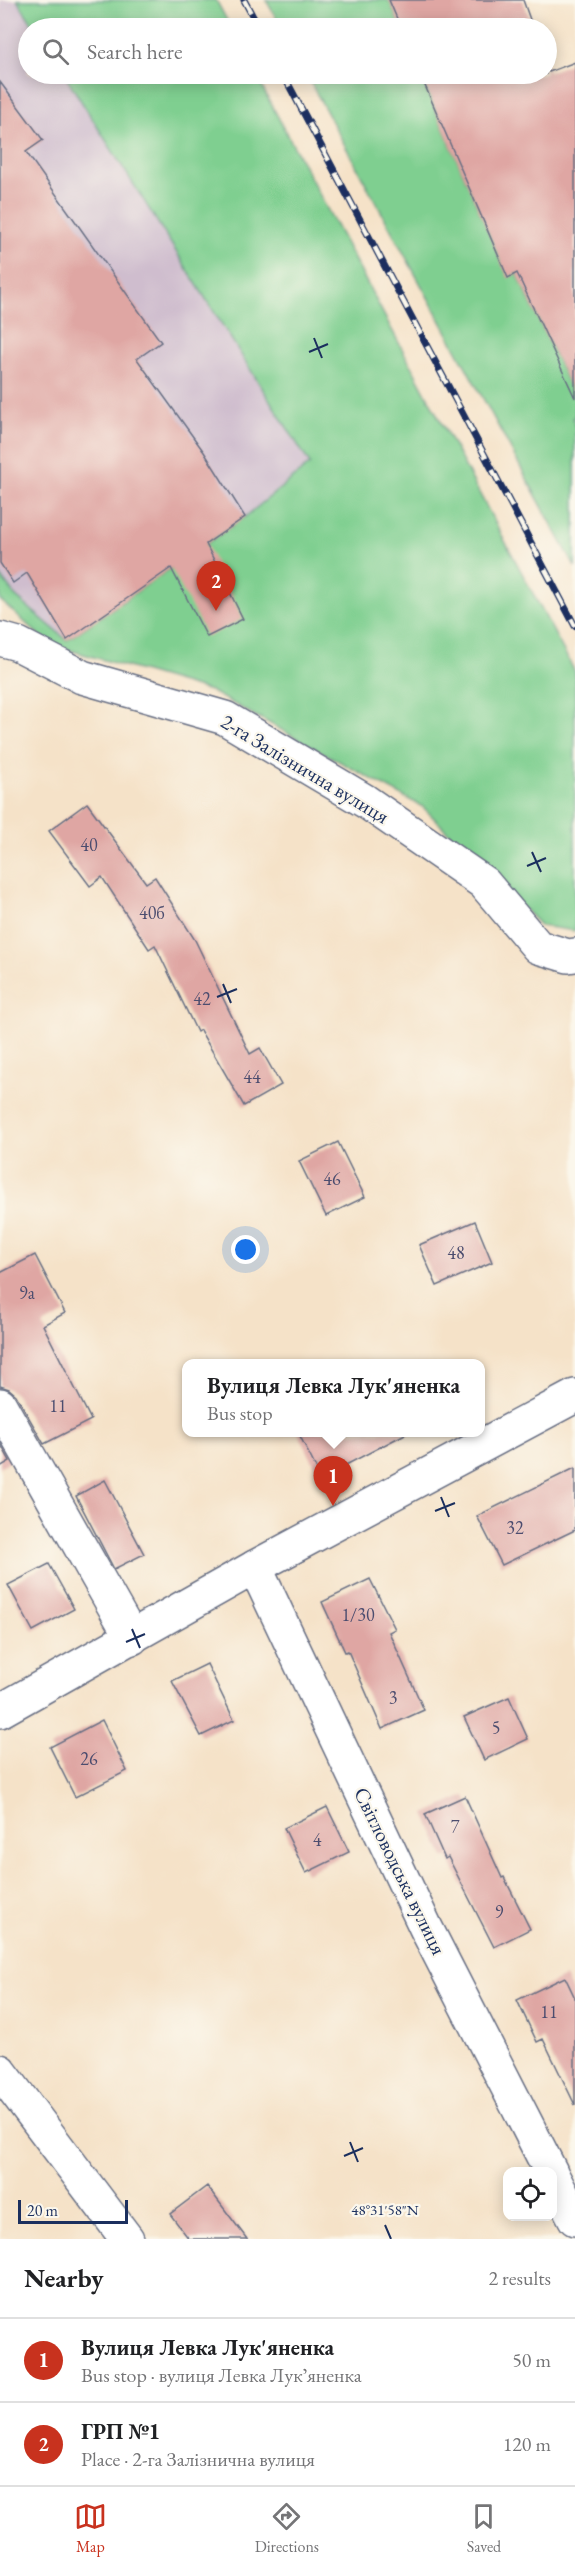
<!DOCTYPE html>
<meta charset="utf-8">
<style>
body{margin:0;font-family:"EB Garamond",serif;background:#f6f6f6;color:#202124}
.controls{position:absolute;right:18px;bottom:18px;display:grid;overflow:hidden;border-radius:12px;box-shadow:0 3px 15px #0003}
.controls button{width:54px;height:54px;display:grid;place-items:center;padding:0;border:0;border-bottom:2px solid #e0e0e0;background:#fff;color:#202124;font:30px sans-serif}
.scale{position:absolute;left:18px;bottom:15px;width:110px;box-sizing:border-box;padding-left:6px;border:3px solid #1b2f5e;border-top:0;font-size:16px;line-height:21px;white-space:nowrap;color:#1b2f5e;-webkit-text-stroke:4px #fbf7ec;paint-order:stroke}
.you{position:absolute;left:246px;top:1250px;width:21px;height:21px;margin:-15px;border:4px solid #fff;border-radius:50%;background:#1a73e8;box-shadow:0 0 0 9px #1a73e833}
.badge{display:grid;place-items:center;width:39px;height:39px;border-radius:50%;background:#c8321e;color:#fff;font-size:20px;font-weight:700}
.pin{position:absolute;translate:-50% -50px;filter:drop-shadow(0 2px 3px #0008)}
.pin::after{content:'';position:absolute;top:32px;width:21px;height:18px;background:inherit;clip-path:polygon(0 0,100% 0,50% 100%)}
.popup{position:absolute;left:182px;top:1359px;width:303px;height:78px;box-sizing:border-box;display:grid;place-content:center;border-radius:12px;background:#fff;filter:drop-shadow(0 2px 4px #0005);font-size:20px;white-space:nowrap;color:#757577}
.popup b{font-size:22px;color:#202124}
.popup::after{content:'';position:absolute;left:50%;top:100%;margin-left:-12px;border:12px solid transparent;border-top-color:#fff}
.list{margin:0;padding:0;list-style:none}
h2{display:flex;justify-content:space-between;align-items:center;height:78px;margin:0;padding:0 24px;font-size:26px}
h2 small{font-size:20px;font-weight:400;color:#757577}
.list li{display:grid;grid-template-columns:39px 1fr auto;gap:18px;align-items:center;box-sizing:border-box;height:84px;padding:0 24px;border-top:2px solid #e0e0e0}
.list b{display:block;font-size:22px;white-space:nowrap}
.list p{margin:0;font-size:20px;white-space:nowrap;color:#757577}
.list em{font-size:20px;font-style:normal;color:#757577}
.icon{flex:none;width:33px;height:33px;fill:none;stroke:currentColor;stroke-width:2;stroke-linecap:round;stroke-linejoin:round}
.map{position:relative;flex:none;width:575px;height:2239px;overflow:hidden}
.search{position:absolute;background:#fff;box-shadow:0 3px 15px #0003;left:18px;right:18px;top:18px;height:66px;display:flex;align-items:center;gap:15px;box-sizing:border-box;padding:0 21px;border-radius:33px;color:#757577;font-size:22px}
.sheet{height:246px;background:#fff}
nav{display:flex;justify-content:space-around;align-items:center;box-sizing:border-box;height:84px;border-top:2px solid #e0e0e0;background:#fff;font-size:16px;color:#757577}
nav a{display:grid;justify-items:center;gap:3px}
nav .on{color:#c8321e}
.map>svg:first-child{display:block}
.industrial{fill:#cfbdce}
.green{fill:#7fcf90;stroke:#4d7f77;stroke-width:1.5}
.building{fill:#dfa6a3}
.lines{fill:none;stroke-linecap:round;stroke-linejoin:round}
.street-casing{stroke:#676e83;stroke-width:36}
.secondary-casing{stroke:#676e83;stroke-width:36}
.street{stroke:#fff;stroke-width:33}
.secondary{stroke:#fff;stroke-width:33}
.rail-casing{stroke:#1b2f5e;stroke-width:7}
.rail{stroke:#fbf7ec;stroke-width:4.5;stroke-dasharray:14;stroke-linecap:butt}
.ticks{fill:none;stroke:#1b2f5e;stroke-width:2}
.labels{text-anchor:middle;stroke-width:4.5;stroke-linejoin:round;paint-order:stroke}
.number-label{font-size:18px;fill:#4c4d6f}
.street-label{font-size:21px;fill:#1b2f5e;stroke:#fbf7ec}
.ticks-label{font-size:15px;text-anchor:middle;fill:#1b2f5e;stroke:#fbf7ec;stroke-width:4.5;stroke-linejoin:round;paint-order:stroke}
</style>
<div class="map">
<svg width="575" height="2239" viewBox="0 0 575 2239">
<rect width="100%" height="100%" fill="#fbf7ec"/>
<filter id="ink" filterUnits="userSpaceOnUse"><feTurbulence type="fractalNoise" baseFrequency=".0167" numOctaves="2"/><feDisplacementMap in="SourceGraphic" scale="12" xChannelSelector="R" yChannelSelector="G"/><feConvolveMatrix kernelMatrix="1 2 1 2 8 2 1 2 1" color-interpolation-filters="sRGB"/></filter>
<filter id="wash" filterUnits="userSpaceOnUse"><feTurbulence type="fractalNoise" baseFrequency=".008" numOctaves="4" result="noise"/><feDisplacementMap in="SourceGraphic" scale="24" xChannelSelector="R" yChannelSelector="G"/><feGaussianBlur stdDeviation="1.35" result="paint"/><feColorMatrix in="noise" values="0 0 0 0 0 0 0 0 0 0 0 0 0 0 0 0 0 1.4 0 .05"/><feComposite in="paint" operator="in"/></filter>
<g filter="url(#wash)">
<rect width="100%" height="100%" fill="#f5e2c8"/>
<path class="industrial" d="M 0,0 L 17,0 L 35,28 L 28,28 L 28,74 L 64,74 L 311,463 L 245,517 L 67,640 L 15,596 L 0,575 Z"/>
<path class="green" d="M 17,0 L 216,0 L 231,28 L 35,28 Z
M 266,0 L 389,0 L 401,28 L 282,28 Z
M 64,74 L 255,74 L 575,672 L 575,931 L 541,926 L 423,807 L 210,691 L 49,644 L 0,600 L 0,575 L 15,596 L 67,640 L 245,517 L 310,464 Z
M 306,74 L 420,74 L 508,277 L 517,273 L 575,398 L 575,417 L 573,418 L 575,423 L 575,567 Z"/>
<g id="blocks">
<path class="building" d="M 389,0 L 523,0 L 533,28 L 401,28 Z
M 575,62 L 575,398 L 517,273 L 508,278 L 420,74 L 546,74 L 546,65 L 549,72 Z
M 0,82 L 43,140 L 26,152 L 161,342 L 137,359 L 204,452 L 245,517 L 206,544 L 243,619 L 207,637 L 171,568 L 67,640 L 27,573 L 13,583 L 0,563 Z
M 87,803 L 146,883 L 155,877 L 195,940 L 250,1054 L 260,1048 L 281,1085 L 244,1106 L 200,1030 L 197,1032 L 155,945 L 149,949 L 102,877 L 90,886 L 49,831 Z
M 338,1142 L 365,1197 L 326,1216 L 299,1161 Z
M 475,1221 L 492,1262 L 437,1286 L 419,1245 Z
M 35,1255 L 65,1313 L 43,1325 L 91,1420 L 44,1444 L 16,1395 L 9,1389 L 0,1386 L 0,1273 Z
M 298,1432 L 409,1432 L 321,1478 Z
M 0,1443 L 10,1461 L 0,1467 Z
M 575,1468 L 575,1530 L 502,1565 L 477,1516 Z
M 105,1480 L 144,1554 L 114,1569 L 76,1496 Z
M 49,1564 L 74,1609 L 33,1631 L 8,1585 Z
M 370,1579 L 395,1629 L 389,1632 L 424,1710 L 382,1729 L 348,1651 L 345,1652 L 322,1602 Z
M 207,1664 L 234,1720 L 201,1736 L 172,1681 Z
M 509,1697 L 528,1739 L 484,1760 L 464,1717 Z
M 102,1720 L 127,1771 L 75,1797 L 50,1747 Z
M 465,1796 L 502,1878 L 504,1877 L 530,1929 L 494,1947 L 448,1857 L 445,1859 L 425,1814 Z
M 327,1807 L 349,1852 L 306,1873 L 284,1828 Z
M 565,1977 L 575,1998 L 575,2105 L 543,2039 L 537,2042 L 517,2000 Z
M 207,2186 L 247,2239 L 189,2239 L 170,2214 Z"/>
</g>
</g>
<g filter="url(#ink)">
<use href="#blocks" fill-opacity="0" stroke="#676e83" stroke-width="1.5"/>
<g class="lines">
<g class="street-casing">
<path id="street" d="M 0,639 L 18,644 L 82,677 L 225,718 L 365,801 L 484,883 L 538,947 L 568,956 L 575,955
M 0,1405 L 132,1638
M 255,1567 L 426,1928 L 551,2172
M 0,2071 L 127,2239
M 552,2175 L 575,2219"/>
</g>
<g class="secondary-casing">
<path id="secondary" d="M 0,1711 L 255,1567 L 575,1396"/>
</g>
<use href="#street" class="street"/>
<use href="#secondary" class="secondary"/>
<g class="rail-casing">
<path id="rail" d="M 244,0 L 259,28
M 283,74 L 575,626"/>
</g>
<use href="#rail" class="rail"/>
</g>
</g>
<path class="ticks" d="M 314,338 L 322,358M 309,352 L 328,344M 532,852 L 541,872M 527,866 L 546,858M 223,984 L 231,1003M 217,997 L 237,989M 441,1497 L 449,1517M 435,1511 L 455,1503M 132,1629 L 140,1648M 126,1642 L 145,1634M 350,2142 L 358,2162M 344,2156 L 363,2148M 385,2225 L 391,2239"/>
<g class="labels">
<g class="number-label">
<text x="89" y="851">40</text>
<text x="152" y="919">40б</text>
<text x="202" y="1005">42</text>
<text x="252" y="1083">44</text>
<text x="332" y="1185">46</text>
<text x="456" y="1259">48</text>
<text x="27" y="1299">9а</text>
<text x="58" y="1412">11</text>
<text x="515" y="1534">32</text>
<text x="358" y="1621">1/30</text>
<text x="393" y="1704">3</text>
<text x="496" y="1734">5</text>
<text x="89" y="1765">26</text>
<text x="455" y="1833">7</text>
<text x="317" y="1846">4</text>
<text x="499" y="1918">9</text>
<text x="549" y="2018">11</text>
</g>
<g class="street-label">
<text transform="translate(305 769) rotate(31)" y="7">2-га Залізнична вулиця</text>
<text transform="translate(400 1871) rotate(64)" y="7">Світловодська вулиця</text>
</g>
</g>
<g class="ticks-label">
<text x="385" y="2215">48°31'58"N</text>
</g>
</svg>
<div class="controls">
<button><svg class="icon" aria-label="locate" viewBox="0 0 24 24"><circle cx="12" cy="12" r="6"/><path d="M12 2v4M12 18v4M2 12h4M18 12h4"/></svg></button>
</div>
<div class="scale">20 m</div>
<div class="you"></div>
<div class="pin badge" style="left:333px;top:1506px">1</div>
<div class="popup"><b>Вулиця Левка Лук'яненка</b>Bus stop</div>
<div class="pin badge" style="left:216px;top:611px">2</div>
<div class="search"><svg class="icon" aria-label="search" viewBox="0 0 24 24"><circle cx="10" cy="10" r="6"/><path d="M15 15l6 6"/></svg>Search here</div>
</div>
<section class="sheet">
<h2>Nearby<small>2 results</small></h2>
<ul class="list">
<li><span class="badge">1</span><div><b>Вулиця Левка Лук'яненка</b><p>Bus stop · вулиця Левка Лукʼяненка</p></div><em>50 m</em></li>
<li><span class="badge">2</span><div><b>ГРП №1</b><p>Place · 2-га Залізнична вулиця</p></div><em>120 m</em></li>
</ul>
</section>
<nav>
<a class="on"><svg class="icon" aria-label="map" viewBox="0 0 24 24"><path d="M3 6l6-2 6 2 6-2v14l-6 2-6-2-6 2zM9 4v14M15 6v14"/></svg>Map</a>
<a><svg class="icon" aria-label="directions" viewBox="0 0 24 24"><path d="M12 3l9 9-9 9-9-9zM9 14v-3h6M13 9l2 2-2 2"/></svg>Directions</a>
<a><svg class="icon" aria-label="saved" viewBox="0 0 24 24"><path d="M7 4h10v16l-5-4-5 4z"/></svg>Saved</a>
</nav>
